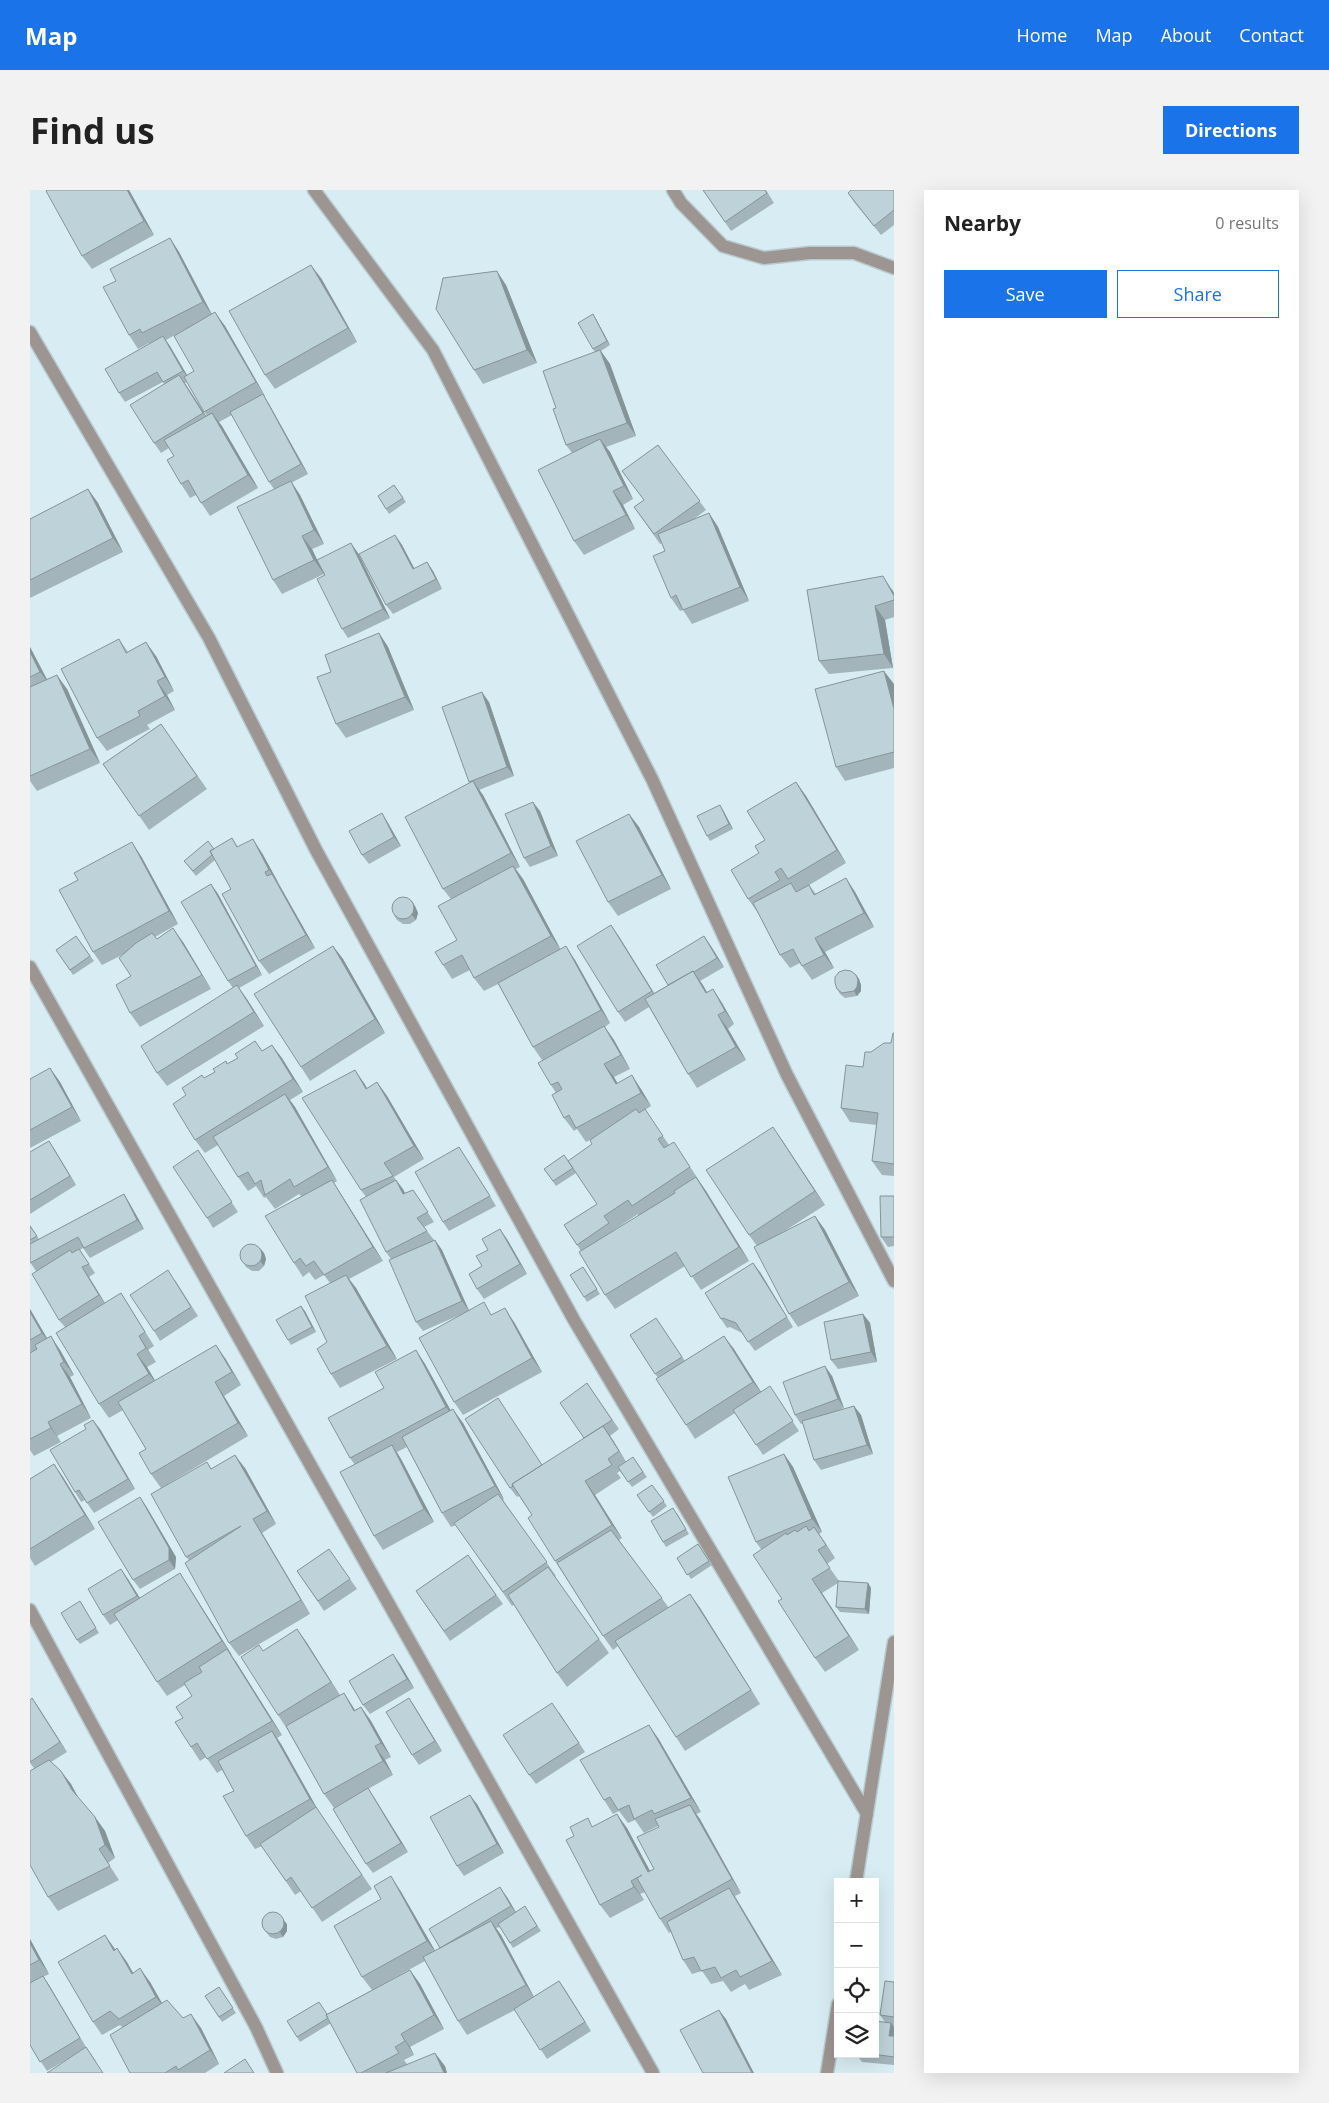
<!DOCTYPE html>
<meta charset="utf-8">
<style>
body{margin:0;font-family:"Open Sans",sans-serif;background:#f2f2f2;color:#222}
.controls{position:absolute;right:15px;bottom:15px;display:grid;overflow:hidden;border-radius:0px;box-shadow:0 5px 20px #0002}
.controls button{width:45px;height:45px;display:grid;place-items:center;padding:0;border:0;border-bottom:1px solid #e0e0e0;background:#fff;color:#222;font:25px sans-serif}
.list{margin:0;padding:0;list-style:none}
h2{display:flex;justify-content:space-between;align-items:center;height:65px;margin:0;padding:0 20px;font-size:21px}
h2 small{font-size:16px;font-weight:400;color:#767676}
.actions{display:flex;gap:10px;padding:15px 20px}
.actions a{flex:1;padding:11px 0;border:1px solid #1a73e8;border-radius:0px;text-align:center;font-size:18px;color:#1a73e8}
.actions .main{background:#1a73e8;color:#fff}
.icon{flex:none;width:28px;height:28px;fill:none;stroke:currentColor;stroke-width:2;stroke-linecap:round;stroke-linejoin:round}
.map{position:relative;flex:none;width:864px;height:1883px;overflow:hidden;border-radius:0px}
header{display:flex;align-items:center;gap:30px;box-sizing:border-box;height:70px;padding:0 25px;background:#1a73e8;color:#fff}
header strong{font-size:24px}
nav{display:flex;gap:28px;margin-inline-start:auto;font-size:18px}
.intro{display:flex;align-items:center;justify-content:space-between;box-sizing:border-box;height:120px;padding:0 30px}
h1{margin:0;font-size:35px}
.button{padding:12px 22px;border-radius:0px;background:#1a73e8;color:#fff;font-size:18px;font-weight:700}
main{display:flex;gap:30px;padding:0 30px}
aside{flex:1;background:#fff;border-radius:0px;box-shadow:0 5px 20px #0002}
.map>svg:first-child{display:block}
.lines{fill:none;stroke-linecap:round;stroke-linejoin:round}
.minor-casing{stroke:#b7cacf;stroke-width:15}
.minor{stroke:#9d9591;stroke-width:12}
.wall{fill:#a3b5bb;fill-rule:evenodd}
.shaded-wall{fill:#859498}
.building{fill:#bed3d9;stroke:#859498}
</style>
<header>
<strong>Map</strong>
<nav><a>Home</a><a>Map</a><a>About</a><a>Contact</a></nav>
</header>
<div class="intro"><h1>Find us</h1><a class="button">Directions</a></div>
<main>
<div class="map">
<svg width="864" height="1883" viewBox="0 0 864 1883">
<rect width="100%" height="100%" fill="#d8edf3"/>
<g class="lines">
<g class="minor-casing">
<path id="minor" d="M 284,0 L 403,160 L 622,589 L 757,885 L 864,1091
M 643,0 L 651,13 L 693,56 L 734,68 L 780,63 L 824,63 L 864,78
M 0,142 L 179,448 L 286,660 L 544,1130 L 837,1624
M 0,777 L 623,1883
M 0,1420 L 226,1837 L 247,1883
M 826,1692 L 864,1452
M 797,1883 L 808,1814"/>
</g>
<use href="#minor" class="minor"/>
</g>
<path class="wall" d="M 99,0 L 124,45 L 62,79 L 52,66 Z
M 673,0 L 736,0 L 744,13 L 701,41 Z
M 864,0 L 864,35 L 851,45 L 824,12 L 818,3 Z
M 140,48 L 149,62 L 182,124 L 195,136 L 235,206 L 234,206 L 239,214 L 278,284 L 261,293 L 270,305 L 294,354 L 282,359 L 287,370 L 328,363 L 360,428 L 318,448 L 312,439 L 294,384 L 252,404 L 243,390 L 244,299 L 239,292 L 202,225 L 189,232 L 228,298 L 180,326 L 166,305 L 160,308 L 151,294 L 144,266 L 139,258 L 131,263 L 124,253 L 134,194 L 133,192 L 95,212 L 89,203 L 120,154 L 119,153 L 108,159 L 99,145 L 86,91 ZM 154,140 L 164,181 L 157,186 L 136,150 ZM 157,192 L 177,226 L 176,226 L 155,193 Z
M 291,88 L 327,152 L 245,199 L 235,185 Z
M 476,95 L 507,173 L 453,194 L 444,180 Z
M 566,129 L 580,155 L 571,161 L 580,174 L 606,246 L 576,257 L 580,262 L 603,309 L 593,315 L 605,339 L 554,365 L 544,351 L 542,263 L 536,255 L 526,218 L 565,162 L 563,159 Z
M 628,255 L 676,320 L 664,329 L 679,323 L 688,337 L 719,411 L 662,434 L 653,420 L 650,421 L 641,408 L 635,361 L 632,353 L 630,354 L 604,317 L 614,310 Z
M 364,295 L 376,312 L 359,324 L 348,306 Z
M 58,299 L 68,313 L 93,362 L 0,408 L 0,329 Z
M 365,345 L 372,355 L 384,379 L 397,372 L 403,381 L 412,399 L 363,424 L 356,415 Z
M 862,399 L 864,403 L 864,427 L 855,430 L 863,478 L 799,484 L 789,471 Z
M 349,443 L 358,457 L 384,520 L 316,548 L 306,534 L 301,482 Z
M 89,449 L 98,462 L 126,466 L 144,501 L 137,505 L 145,520 L 117,535 L 120,539 L 77,561 L 67,548 Z
M 0,457 L 17,490 L 37,499 L 70,573 L 7,601 L 0,591 Z
M 864,494 L 864,578 L 815,591 L 806,577 Z
M 459,512 L 484,586 L 449,600 L 453,605 L 490,677 L 486,679 L 493,689 L 530,759 L 545,770 L 580,833 L 575,837 L 584,850 L 600,879 L 584,887 L 587,893 L 611,899 L 621,916 L 615,920 L 639,955 L 653,966 L 676,1001 L 719,1071 L 671,1100 L 655,1076 L 585,1119 L 575,1105 L 551,1061 L 534,1035 L 567,1014 L 562,949 L 556,952 L 547,939 L 544,941 L 534,928 L 526,903 L 521,895 L 512,870 L 503,857 L 468,794 L 454,801 L 444,788 L 440,780 L 422,789 L 413,775 L 427,750 L 421,709 L 413,699 ZM 608,1024 L 609,1026 L 584,1041 L 584,1040 Z
M 131,534 L 177,599 L 119,640 L 73,574 Z
M 766,592 L 776,606 L 816,673 L 776,697 L 779,695 L 786,704 L 816,688 L 825,702 L 844,737 L 795,762 L 804,778 L 782,790 L 770,773 L 760,778 L 750,765 L 728,723 L 718,709 L 729,663 L 735,650 Z
M 693,620 L 703,639 L 680,651 L 677,646 Z
M 510,621 L 528,666 L 500,677 L 494,668 Z
M 352,623 L 358,633 L 371,656 L 339,674 L 332,665 Z
M 599,624 L 609,637 L 641,699 L 588,726 L 578,712 Z
M 202,648 L 208,657 L 232,663 L 249,694 L 285,758 L 239,784 L 229,771 L 201,699 L 185,670 L 166,686 L 154,671 L 184,659 Z
M 111,666 L 148,734 L 125,747 L 127,749 L 153,752 L 181,799 L 110,837 L 100,823 L 101,786 L 94,764 L 72,775 L 63,762 Z
M 181,694 L 188,704 L 232,785 L 209,798 L 234,836 L 137,896 L 127,883 L 203,798 L 198,791 Z
M 385,716 L 388,723 L 386,730 L 380,734 L 373,734 L 367,730 L 364,725 Z
M 588,745 L 624,803 L 638,795 L 674,746 L 694,777 L 670,791 L 677,802 L 683,799 L 692,813 L 704,834 L 698,839 L 716,870 L 667,898 L 658,884 L 619,817 L 595,832 L 588,822 Z
M 46,746 L 64,771 L 43,785 L 26,760 Z
M 303,756 L 313,769 L 355,843 L 280,891 L 271,877 Z
M 826,785 L 829,789 L 831,795 L 831,801 L 827,806 L 815,808 L 810,804 L 807,799 Z
M 864,843 L 864,986 L 852,985 L 842,971 L 847,935 L 820,932 L 811,918 L 841,862 L 861,853 Z
M 225,851 L 232,861 L 242,855 L 273,902 L 260,910 L 265,917 L 307,991 L 304,993 L 353,1071 L 319,1089 L 326,1098 L 367,1169 L 310,1198 L 301,1184 L 297,1152 L 300,1093 L 294,1085 L 285,1090 L 279,1082 L 273,1087 L 264,1073 L 271,1006 L 269,1004 L 245,1019 L 236,1007 L 234,1008 L 226,996 L 218,1001 L 208,987 L 188,955 L 175,963 L 165,950 L 156,905 L 174,888 L 185,882 L 196,871 L 198,874 L 208,868 Z
M 20,878 L 30,892 L 51,931 L 0,958 L 0,889 Z
M 347,892 L 357,906 L 394,969 L 364,987 L 375,1003 L 383,1000 L 404,1032 L 394,1037 L 404,1050 L 405,1050 L 412,1060 L 439,1120 L 463,1125 L 484,1132 L 512,1182 L 433,1225 L 424,1212 L 430,1125 L 393,1141 L 386,1132 L 361,1069 L 356,1062 L 336,1007 L 331,1000 L 334,893 L 337,899 Z
M 752,950 L 795,1015 L 750,1044 L 785,1026 L 795,1040 L 829,1106 L 768,1137 L 759,1124 L 727,1056 L 719,1045 Z
M 19,951 L 46,995 L 0,1024 L 0,962 Z
M 168,960 L 208,1022 L 183,1038 L 177,1028 Z
M 534,965 L 546,983 L 526,996 L 514,979 Z
M 435,967 L 466,1016 L 419,1041 L 413,1032 Z
M 94,1004 L 100,1014 L 114,1039 L 60,1068 L 53,1058 L 50,1060 L 65,1083 L 59,1087 L 75,1113 L 91,1103 L 100,1117 L 124,1156 L 118,1160 L 126,1172 L 117,1177 L 125,1191 L 195,1168 L 211,1195 L 194,1206 L 218,1246 L 131,1298 L 121,1284 L 116,1259 L 93,1220 L 79,1228 L 69,1214 L 35,1137 L 29,1130 L 6,1081 L 0,1072 L 0,1035 L 9,1049 Z
M 864,1006 L 864,1056 L 858,1057 L 851,1047 Z
M 477,1049 L 497,1084 L 454,1109 L 447,1099 L 452,1076 Z
M 234,1063 L 236,1069 L 234,1076 L 229,1081 L 222,1081 L 216,1077 L 213,1072 Z
M 553,1077 L 570,1104 L 557,1112 L 554,1107 Z
M 730,1082 L 763,1137 L 725,1161 L 712,1143 L 700,1137 L 697,1138 L 691,1129 Z
M 145,1090 L 168,1126 L 130,1151 L 124,1141 Z
M 271,1116 L 286,1142 L 261,1155 L 258,1150 Z
M 0,1119 L 17,1148 L 30,1160 L 44,1185 L 40,1187 L 61,1228 L 27,1246 L 31,1252 L 4,1266 L 0,1260 Z
M 833,1124 L 840,1133 L 847,1172 L 808,1179 L 801,1170 Z
M 626,1128 L 655,1171 L 694,1146 L 731,1202 L 746,1206 L 769,1241 L 733,1265 L 705,1223 L 665,1249 L 656,1235 L 628,1188 L 600,1145 Z
M 386,1160 L 395,1174 L 421,1221 L 433,1233 L 474,1309 L 473,1310 L 526,1386 L 525,1387 L 579,1463 L 537,1497 L 527,1483 L 484,1415 L 482,1416 L 426,1335 L 421,1337 L 412,1323 L 377,1257 L 367,1262 L 371,1269 L 404,1332 L 353,1360 L 344,1346 L 325,1275 L 320,1268 L 354,1198 Z
M 802,1186 L 814,1218 L 807,1221 L 824,1216 L 831,1225 L 843,1264 L 791,1280 L 784,1270 L 773,1233 L 771,1234 L 765,1225 Z
M 557,1193 L 589,1239 L 580,1246 L 596,1272 L 603,1267 L 617,1287 L 602,1297 L 590,1281 L 587,1283 L 591,1288 L 565,1305 L 592,1348 L 589,1350 L 639,1418 L 660,1404 L 670,1418 L 730,1514 L 655,1561 L 646,1547 L 588,1456 L 583,1460 L 573,1446 L 525,1371 L 502,1325 L 489,1306 L 487,1307 L 480,1298 L 468,1208 L 512,1275 L 554,1248 Z
M 70,1239 L 105,1299 L 64,1323 L 55,1310 L 51,1312 L 45,1302 Z
M 754,1264 L 763,1277 L 792,1342 L 789,1344 L 805,1368 L 797,1374 L 809,1391 L 838,1393 L 841,1398 L 839,1424 L 810,1422 L 806,1417 L 808,1393 L 792,1403 L 829,1460 L 795,1482 L 785,1468 L 752,1409 L 731,1359 L 726,1352 Z
M 177,1272 L 181,1278 L 215,1278 L 246,1334 L 232,1343 L 280,1424 L 209,1466 L 199,1453 L 159,1370 L 156,1367 Z
M 24,1274 L 33,1287 L 65,1339 L 5,1376 L 0,1368 L 0,1289 Z
M 622,1295 L 637,1316 L 623,1327 L 607,1305 Z
M 116,1316 L 146,1367 L 145,1379 L 110,1399 L 103,1390 Z
M 647,1323 L 659,1344 L 636,1357 L 633,1352 Z
M 668,1354 L 682,1375 L 661,1389 L 647,1368 Z
M 299,1359 L 327,1399 L 294,1421 L 267,1381 Z
M 438,1365 L 473,1414 L 420,1451 L 386,1401 Z
M 98,1389 L 110,1408 L 159,1397 L 202,1465 L 201,1465 L 252,1545 L 247,1548 L 251,1554 L 288,1620 L 342,1699 L 292,1732 L 271,1701 L 265,1705 L 232,1656 L 225,1659 L 216,1646 L 204,1601 L 192,1580 L 187,1583 L 176,1567 L 170,1571 L 161,1557 L 153,1528 L 162,1506 L 155,1495 L 137,1506 L 127,1492 L 88,1430 L 80,1435 L 73,1425 Z
M 50,1411 L 69,1443 L 50,1454 L 47,1450 Z
M 267,1439 L 277,1453 L 310,1505 L 314,1503 L 325,1520 L 331,1517 L 341,1531 L 361,1567 L 355,1570 L 363,1585 L 338,1599 L 378,1662 L 343,1683 L 336,1674 L 320,1609 L 304,1618 L 294,1604 L 257,1539 L 248,1525 L 233,1461 Z
M 370,1474 L 384,1498 L 340,1524 L 333,1515 Z
M 2,1508 L 37,1562 L 21,1572 L 41,1594 L 47,1607 L 65,1627 L 75,1641 L 85,1668 L 78,1673 L 89,1690 L 28,1721 L 18,1707 L 4,1578 L 0,1573 L 0,1510 Z
M 379,1508 L 412,1561 L 389,1575 L 382,1565 Z
M 529,1522 L 555,1562 L 506,1594 L 499,1585 Z
M 628,1548 L 671,1622 L 666,1624 L 711,1703 L 705,1706 L 752,1785 L 719,1800 L 715,1794 L 701,1802 L 693,1791 L 681,1794 L 672,1781 L 662,1784 L 653,1770 L 641,1742 L 639,1743 L 630,1729 L 615,1702 L 610,1704 L 614,1710 L 580,1728 L 570,1715 L 563,1636 L 597,1638 L 620,1681 L 624,1679 L 629,1637 L 628,1636 L 614,1643 L 605,1630 L 598,1633 L 589,1621 L 583,1624 L 574,1610 Z
M 447,1614 L 474,1663 L 434,1686 L 427,1676 Z
M 370,1700 L 405,1761 L 410,1758 L 477,1707 L 486,1722 L 498,1721 L 511,1741 L 483,1758 L 470,1737 L 466,1738 L 471,1745 L 504,1807 L 529,1791 L 561,1841 L 517,1869 L 485,1820 L 437,1845 L 428,1831 L 395,1771 L 353,1794 L 380,1780 L 390,1794 L 414,1839 L 380,1857 L 384,1865 L 374,1870 L 377,1874 L 415,1876 L 417,1883 L 327,1883 L 301,1833 L 270,1852 L 267,1847 L 297,1824 L 342,1800 L 332,1787 Z
M 257,1734 L 257,1741 L 253,1747 L 246,1749 L 240,1747 L 232,1737 Z
M 0,1749 L 19,1784 L 13,1787 L 19,1795 L 56,1857 L 66,1871 L 48,1863 L 17,1881 L 0,1855 Z
M 87,1758 L 103,1783 L 120,1792 L 132,1814 L 153,1828 L 171,1838 L 189,1874 L 175,1883 L 100,1883 L 92,1837 L 90,1835 L 72,1845 L 63,1832 L 85,1760 Z
M 864,1792 L 864,1875 L 832,1872 L 826,1864 L 845,1864 L 855,1832 L 850,1825 Z
M 189,1797 L 206,1823 L 192,1832 L 175,1806 Z"/>
<path class="shaded-wall" d="M 97,0 L 99,0 L 124,45 L 114,31 Z
M 140,48 L 149,62 L 182,125 L 173,112 Z
M 281,75 L 291,88 L 327,152 L 318,138 Z
M 467,81 L 476,95 L 507,173 L 497,160 Z
M 185,122 L 195,136 L 235,206 L 226,192 Z
M 563,124 L 566,129 L 580,155 L 577,151 Z
M 133,146 L 140,156 L 160,190 L 153,181 Z
M 570,160 L 580,174 L 606,246 L 597,233 Z
M 149,185 L 156,195 L 180,232 L 173,223 Z
M 233,204 L 239,214 L 278,284 L 271,274 Z
M 182,223 L 192,236 L 228,298 L 218,285 Z
M 570,249 L 580,262 L 603,309 L 594,296 Z
M 261,291 L 270,305 L 294,354 L 284,340 Z
M 58,299 L 68,313 L 93,362 L 83,348 Z
M 583,301 L 593,315 L 605,339 L 596,325 Z
M 679,323 L 688,337 L 719,411 L 710,397 Z
M 365,345 L 372,355 L 390,389 L 383,379 Z
M 272,346 L 282,359 L 294,384 L 284,370 Z
M 321,353 L 328,363 L 360,428 L 353,419 Z
M 397,372 L 403,381 L 412,399 L 406,389 Z
M 853,386 L 864,403 L 864,406 Z
M 845,416 L 855,430 L 863,478 L 854,464 Z
M 349,443 L 358,457 L 384,520 L 375,507 Z
M 116,452 L 126,466 L 144,501 L 135,487 Z
M 0,457 L 20,495 L 10,482 L 0,462 Z
M 854,481 L 864,494 L 864,519 Z
M 27,485 L 37,499 L 70,573 L 60,559 Z
M 127,491 L 137,505 L 145,520 L 135,506 Z
M 452,502 L 459,512 L 484,586 L 477,577 Z
M 443,591 L 453,605 L 490,677 L 481,663 Z
M 766,592 L 776,606 L 816,673 L 807,660 Z
M 503,612 L 510,621 L 528,666 L 521,656 Z
M 690,615 L 693,620 L 703,639 L 699,634 Z
M 352,623 L 358,633 L 371,656 L 364,647 Z
M 599,624 L 609,637 L 641,699 L 632,685 Z
M 223,649 L 232,663 L 249,694 L 239,680 Z
M 102,652 L 111,666 L 148,734 L 139,721 Z
M 483,676 L 493,689 L 531,760 L 521,746 Z
M 242,684 L 251,698 L 285,758 L 276,745 Z
M 816,688 L 825,702 L 844,737 L 834,723 Z
M 181,694 L 188,704 L 232,785 L 226,776 Z
M 382,711 L 385,716 L 388,723 L 386,730 L 382,725 Z
M 581,735 L 588,745 L 629,811 L 622,801 Z
M 143,738 L 153,752 L 181,799 L 172,785 Z
M 674,746 L 681,756 L 694,777 L 687,768 Z
M 785,748 L 795,762 L 804,778 L 794,765 Z
M 303,756 L 313,769 L 355,843 L 345,829 Z
M 536,756 L 545,770 L 580,833 L 571,820 Z
M 663,781 L 673,795 L 685,817 L 676,803 Z
M 826,785 L 829,789 L 831,795 L 831,801 L 827,806 L 824,801 Z
M 207,795 L 217,809 L 234,836 L 224,822 Z
M 683,799 L 692,813 L 704,834 L 695,821 Z
M 688,825 L 698,839 L 716,870 L 706,857 Z
M 574,836 L 584,850 L 600,879 L 591,865 Z
M 242,855 L 252,868 L 273,902 L 263,889 Z
M 574,874 L 584,887 L 596,908 L 586,894 Z
M 20,878 L 30,892 L 51,931 L 42,917 Z
M 325,880 L 334,893 L 346,913 L 336,899 Z
M 602,885 L 611,899 L 621,916 L 611,903 Z
M 347,892 L 357,906 L 394,969 L 384,956 Z
M 255,904 L 265,917 L 307,991 L 298,977 Z
M 743,937 L 752,950 L 795,1015 L 785,1001 Z
M 19,951 L 25,960 L 46,995 L 40,986 Z
M 429,957 L 435,967 L 466,1016 L 460,1006 Z
M 666,987 L 676,1001 L 719,1071 L 709,1057 Z
M 302,990 L 311,1004 L 353,1071 L 343,1057 Z
M 366,990 L 373,999 L 380,1013 L 373,1004 Z
M 94,1004 L 100,1014 L 114,1039 L 107,1030 Z
M 785,1026 L 795,1040 L 829,1106 L 819,1092 Z
M 470,1039 L 477,1049 L 497,1084 L 490,1074 Z
M 405,1050 L 412,1060 L 439,1121 L 432,1111 Z
M 230,1058 L 234,1063 L 236,1069 L 234,1076 L 231,1072 Z
M 723,1073 L 730,1082 L 763,1137 L 757,1127 Z
M 52,1077 L 59,1087 L 76,1115 L 69,1105 Z
M 316,1085 L 326,1098 L 367,1169 L 357,1156 Z
M 271,1116 L 275,1121 L 286,1142 L 282,1137 Z
M 475,1118 L 484,1132 L 512,1182 L 502,1168 Z
M 0,1119 L 22,1157 L 12,1143 L 0,1122 Z
M 833,1124 L 840,1133 L 847,1172 L 841,1162 Z
M 21,1146 L 30,1160 L 44,1185 L 34,1172 Z
M 109,1146 L 118,1160 L 126,1172 L 116,1158 Z
M 694,1146 L 704,1159 L 733,1205 L 723,1192 Z
M 186,1155 L 195,1168 L 211,1195 L 202,1182 Z
M 386,1160 L 395,1174 L 426,1230 L 416,1217 Z
M 107,1164 L 117,1177 L 129,1197 L 119,1184 Z
M 30,1174 L 40,1187 L 61,1228 L 52,1214 Z
M 795,1176 L 802,1186 L 814,1218 L 808,1209 Z
M 185,1192 L 194,1206 L 218,1246 L 208,1233 Z
M 824,1216 L 831,1225 L 843,1264 L 837,1255 Z
M 423,1219 L 433,1233 L 474,1309 L 465,1296 Z
M 63,1230 L 70,1239 L 105,1299 L 98,1289 Z
M 18,1232 L 27,1246 L 31,1252 L 21,1238 Z
M 573,1236 L 583,1250 L 598,1275 L 589,1261 Z
M 362,1255 L 371,1269 L 404,1332 L 394,1319 Z
M 754,1264 L 763,1277 L 792,1342 L 782,1329 Z
M 205,1265 L 215,1278 L 246,1334 L 237,1321 Z
M 24,1274 L 33,1287 L 65,1339 L 55,1325 Z
M 555,1291 L 565,1305 L 592,1348 L 582,1335 Z
M 110,1307 L 116,1316 L 146,1367 L 145,1379 L 139,1370 Z
M 223,1329 L 232,1343 L 280,1424 L 271,1410 Z
M 784,1337 L 794,1351 L 805,1368 L 796,1355 Z
M 91,1379 L 98,1389 L 114,1415 L 107,1406 Z
M 150,1383 L 159,1397 L 202,1465 L 192,1451 Z
M 782,1389 L 792,1403 L 829,1460 L 819,1446 Z
M 838,1393 L 841,1398 L 839,1424 L 835,1419 Z
M 660,1404 L 670,1418 L 730,1514 L 721,1500 Z
M 267,1439 L 277,1453 L 310,1506 L 301,1492 Z
M 197,1459 L 207,1473 L 252,1545 L 242,1531 Z
M 363,1464 L 370,1474 L 384,1498 L 377,1489 Z
M 314,1503 L 323,1517 L 333,1535 L 324,1521 Z
M 2,1508 L 9,1518 L 37,1562 L 30,1552 Z
M 379,1508 L 385,1517 L 412,1561 L 405,1551 Z
M 331,1517 L 341,1531 L 361,1567 L 351,1553 Z
M 619,1535 L 628,1548 L 671,1622 L 661,1608 Z
M 242,1541 L 251,1554 L 288,1620 L 342,1699 L 280,1609 Z
M 345,1556 L 355,1570 L 363,1585 L 353,1571 Z
M 31,1581 L 41,1594 L 52,1614 L 42,1600 Z
M 338,1598 L 344,1607 L 378,1662 L 371,1653 Z
M 440,1605 L 447,1614 L 474,1663 L 467,1654 Z
M 660,1615 L 670,1629 L 711,1703 L 702,1689 Z
M 587,1624 L 597,1638 L 628,1696 L 618,1682 Z
M 65,1627 L 75,1641 L 85,1668 L 75,1655 Z
M 361,1686 L 370,1700 L 407,1764 L 397,1751 Z
M 601,1691 L 610,1704 L 614,1710 L 604,1697 Z
M 470,1697 L 477,1707 L 488,1726 L 481,1716 Z
M 699,1698 L 708,1712 L 752,1785 L 742,1771 Z
M 253,1729 L 257,1734 L 257,1741 L 253,1747 L 250,1742 Z
M 461,1731 L 471,1745 L 505,1809 L 496,1795 Z
M 75,1745 L 85,1759 L 94,1774 L 84,1761 Z
M 0,1749 L 19,1784 L 9,1770 L 0,1753 Z
M 87,1758 L 97,1772 L 111,1797 L 102,1784 Z
M 110,1778 L 120,1792 L 136,1820 L 126,1807 Z
M 380,1780 L 390,1794 L 414,1839 L 404,1825 Z
M 13,1786 L 19,1795 L 56,1858 L 50,1848 Z
M 529,1791 L 536,1801 L 561,1841 L 555,1832 Z
M 689,1820 L 696,1829 L 724,1883 L 722,1883 Z
M 161,1824 L 171,1838 L 189,1874 L 180,1860 Z
M 861,1833 L 864,1837 L 864,1852 L 859,1846 Z
M 371,1844 L 380,1857 L 384,1865 L 375,1851 Z
M 405,1863 L 415,1876 L 417,1883 L 414,1883 Z"/>
<path class="building" d="M 17,0 L 97,0 L 114,31 L 52,66 L 16,1 Z
M 673,0 L 735,0 L 737,3 L 695,32 Z
M 821,0 L 864,0 L 864,20 L 844,36 L 818,3 Z
M 140,48 L 173,112 L 112,143 L 110,139 L 99,145 L 73,97 L 86,91 L 80,79 Z
M 281,75 L 318,138 L 235,185 L 199,121 Z
M 467,81 L 497,160 L 444,180 L 406,119 L 413,88 Z
M 185,122 L 226,192 L 174,222 L 154,187 L 164,181 L 144,146 Z
M 563,124 L 577,151 L 563,159 L 548,133 Z
M 133,146 L 153,181 L 133,192 L 127,182 L 89,203 L 75,179 Z
M 570,160 L 597,233 L 536,255 L 523,219 L 526,218 L 513,181 Z
M 149,185 L 173,223 L 124,253 L 100,215 Z
M 233,204 L 271,274 L 239,292 L 200,222 Z
M 182,223 L 218,285 L 171,313 L 158,290 L 151,294 L 137,270 L 144,266 L 134,250 Z
M 570,249 L 594,296 L 583,301 L 596,325 L 544,351 L 508,280 Z
M 628,255 L 670,311 L 624,344 L 604,317 L 614,310 L 592,281 Z
M 261,291 L 284,340 L 272,346 L 284,370 L 243,390 L 207,317 Z
M 364,295 L 373,308 L 356,319 L 348,306 Z
M 58,299 L 83,348 L 0,390 L 0,329 Z
M 679,323 L 710,397 L 653,420 L 646,405 L 641,408 L 623,366 L 635,361 L 628,344 Z
M 365,345 L 383,379 L 397,372 L 406,389 L 356,415 L 329,364 Z
M 321,353 L 353,419 L 312,439 L 287,389 L 295,385 L 287,370 Z
M 853,386 L 864,406 L 864,410 L 845,416 L 854,464 L 789,471 L 777,400 Z
M 349,443 L 375,507 L 306,534 L 287,487 L 301,482 L 295,465 Z
M 89,449 L 96,463 L 116,452 L 135,487 L 127,491 L 135,506 L 108,521 L 110,526 L 67,548 L 31,479 Z
M 0,462 L 10,482 L 0,487 Z
M 854,481 L 864,519 L 864,562 L 806,577 L 785,499 Z
M 27,485 L 60,559 L 0,586 L 0,497 Z
M 452,502 L 477,577 L 439,592 L 412,517 Z
M 131,534 L 167,586 L 109,626 L 73,574 Z
M 443,591 L 481,663 L 413,699 L 375,627 Z
M 766,592 L 807,660 L 758,689 L 751,678 L 745,682 L 750,690 L 718,709 L 701,680 L 729,663 L 725,656 L 735,650 L 717,621 Z
M 503,612 L 521,656 L 494,668 L 475,624 Z
M 690,615 L 699,634 L 677,646 L 667,626 Z
M 352,623 L 364,647 L 332,665 L 319,641 Z
M 599,624 L 632,685 L 578,712 L 546,651 Z
M 202,648 L 207,657 L 223,649 L 239,680 L 235,682 L 237,686 L 242,684 L 276,745 L 229,771 L 192,704 L 201,699 L 180,661 Z
M 178,651 L 184,659 L 180,661 L 182,665 L 163,681 L 154,671 Z
M 102,652 L 139,721 L 63,762 L 29,700 L 48,690 L 44,683 Z
M 483,676 L 521,746 L 444,788 L 432,765 L 413,775 L 405,762 L 427,750 L 408,716 Z
M 816,688 L 834,723 L 785,748 L 794,765 L 772,776 L 763,759 L 750,765 L 723,713 L 761,693 L 766,702 L 779,695 L 784,705 Z
M 181,694 L 226,776 L 198,791 L 151,712 Z
M362 718a11 11 0 1 1 22 0a11 11 0 1 1-22 0Z
M 581,735 L 622,801 L 588,822 L 547,756 Z
M 143,738 L 172,785 L 100,823 L 86,795 L 101,786 L 89,768 L 106,753 L 122,743 L 127,749 Z
M 46,746 L 60,766 L 40,780 L 26,760 Z
M 674,746 L 687,768 L 664,782 L 663,781 L 638,795 L 626,775 Z
M 303,756 L 345,829 L 271,877 L 224,804 Z
M 536,756 L 571,820 L 503,857 L 468,793 Z
M 815,780 L 821,781 L 826,785 L 828,790 L 827,797 L 824,801 L 812,803 L 807,799 L 805,793 L 805,787 L 809,782 Z
M 663,781 L 676,803 L 683,799 L 695,821 L 688,825 L 706,857 L 658,884 L 615,809 Z
M 207,795 L 224,822 L 127,883 L 111,856 Z
M 574,836 L 591,865 L 574,874 L 586,894 L 602,885 L 611,903 L 546,938 L 539,925 L 534,928 L 522,905 L 532,899 L 528,892 L 521,895 L 508,873 Z
M 863,843 L 864,843 L 864,974 L 842,971 L 848,923 L 811,918 L 816,875 L 833,877 L 835,862 L 841,862 L 854,853 L 861,853 Z
M 225,851 L 232,861 L 242,855 L 263,889 L 165,950 L 143,914 L 156,905 L 152,898 L 172,885 L 174,888 L 185,882 L 183,879 L 196,871 L 197,874 L 208,868 L 205,864 Z
M 20,878 L 42,917 L 0,940 L 0,889 Z
M 325,880 L 336,899 L 347,892 L 384,956 L 354,973 L 363,986 L 331,1000 L 272,908 Z
M 255,904 L 298,977 L 264,997 L 260,989 L 235,1005 L 231,990 L 225,994 L 218,982 L 208,987 L 183,947 Z
M 606,919 L 609,923 L 615,919 L 633,946 L 628,949 L 634,958 L 644,952 L 660,977 L 602,1016 L 598,1010 L 574,1026 L 579,1033 L 547,1055 L 534,1035 L 567,1014 L 538,971 L 562,954 L 560,950 Z
M 743,937 L 785,1001 L 719,1045 L 676,980 Z
M 19,951 L 40,986 L 0,1010 L 0,962 Z
M 429,957 L 460,1006 L 413,1032 L 385,982 Z
M 168,960 L 202,1012 L 177,1028 L 143,977 Z
M 534,965 L 543,978 L 523,991 L 514,979 Z
M 666,987 L 709,1057 L 661,1087 L 646,1062 L 575,1105 L 549,1062 L 645,1003 L 644,1001 Z
M 302,990 L 343,1057 L 294,1085 L 284,1071 L 276,1076 L 270,1068 L 264,1073 L 235,1026 Z
M 366,990 L 373,1004 L 383,1000 L 398,1022 L 387,1028 L 397,1041 L 356,1062 L 330,1010 Z
M 94,1004 L 107,1030 L 54,1058 L 48,1047 L 0,1073 L 0,1054 Z
M 850,1006 L 864,1006 L 864,1047 L 851,1047 Z
M 785,1026 L 819,1092 L 759,1124 L 724,1057 Z
M 0,1036 L 7,1046 L 0,1050 Z
M 470,1039 L 490,1074 L 447,1099 L 439,1084 L 452,1076 L 446,1066 L 458,1060 L 452,1049 Z
M 405,1050 L 432,1111 L 386,1132 L 359,1070 Z
M210 1065a11 11 0 1 1 22 0a11 11 0 1 1-22 0Z
M 49,1059 L 59,1074 L 52,1077 L 69,1105 L 29,1130 L 2,1084 L 40,1060 L 42,1063 Z
M 723,1073 L 757,1127 L 718,1152 L 706,1133 L 693,1128 L 691,1129 L 675,1103 Z
M 553,1077 L 567,1099 L 554,1107 L 540,1085 Z
M 138,1080 L 161,1117 L 124,1141 L 100,1105 Z
M 316,1085 L 357,1156 L 301,1184 L 287,1159 L 297,1152 L 275,1106 Z
M 91,1103 L 115,1142 L 109,1146 L 116,1158 L 107,1164 L 119,1184 L 69,1214 L 26,1143 Z
M 454,1112 L 461,1125 L 475,1118 L 502,1168 L 424,1212 L 389,1148 Z
M 271,1116 L 282,1137 L 258,1150 L 246,1130 Z
M 0,1122 L 12,1143 L 0,1150 Z
M 833,1124 L 841,1162 L 801,1170 L 794,1132 Z
M 626,1128 L 652,1167 L 625,1184 L 600,1145 Z
M 21,1146 L 34,1172 L 30,1174 L 52,1214 L 18,1232 L 21,1238 L 0,1249 L 0,1163 L 7,1159 L 5,1155 Z
M 694,1146 L 723,1192 L 656,1235 L 626,1189 Z
M 186,1155 L 202,1182 L 185,1192 L 208,1233 L 121,1284 L 109,1263 L 116,1259 L 88,1212 Z
M 386,1160 L 416,1217 L 320,1268 L 298,1228 L 354,1198 L 345,1182 Z
M 795,1176 L 808,1209 L 765,1225 L 753,1192 Z
M 557,1193 L 582,1230 L 554,1248 L 530,1213 Z
M 740,1196 L 763,1231 L 726,1255 L 703,1220 Z
M 468,1208 L 512,1275 L 482,1294 L 483,1296 L 480,1298 L 435,1229 Z
M 824,1216 L 837,1255 L 784,1270 L 772,1231 Z
M 423,1219 L 465,1296 L 412,1323 L 372,1247 Z
M 63,1230 L 98,1289 L 57,1313 L 49,1300 L 45,1302 L 20,1260 L 56,1239 L 54,1235 Z
M 573,1236 L 589,1261 L 578,1269 L 582,1275 L 555,1291 L 582,1335 L 525,1371 L 498,1328 L 502,1325 L 482,1294 Z
M 362,1255 L 394,1319 L 344,1346 L 310,1282 Z
M 754,1264 L 782,1329 L 726,1352 L 698,1287 Z
M 205,1265 L 237,1321 L 223,1329 L 271,1410 L 199,1453 L 155,1373 L 211,1336 L 156,1367 L 121,1304 L 177,1272 L 181,1279 Z
M 603,1267 L 613,1282 L 598,1292 L 588,1277 Z
M 24,1274 L 55,1325 L 0,1359 L 0,1289 Z
M 622,1295 L 634,1311 L 619,1322 L 607,1305 Z
M 468,1304 L 517,1372 L 473,1402 L 424,1333 Z
M 110,1307 L 139,1358 L 139,1370 L 103,1390 L 68,1332 Z
M 643,1318 L 656,1339 L 633,1352 L 621,1331 Z
M 776,1336 L 779,1341 L 784,1337 L 796,1355 L 788,1360 L 800,1378 L 782,1389 L 819,1446 L 785,1468 L 748,1411 L 752,1409 L 723,1365 L 756,1343 L 757,1345 L 765,1340 L 767,1342 Z
M 581,1340 L 632,1408 L 573,1446 L 527,1373 Z
M 668,1354 L 679,1371 L 657,1385 L 647,1368 Z
M 299,1359 L 320,1389 L 288,1411 L 267,1381 Z
M 438,1365 L 466,1405 L 414,1441 L 386,1401 Z
M 518,1377 L 569,1449 L 527,1483 L 478,1405 Z
M 91,1379 L 107,1406 L 73,1425 L 58,1399 Z
M 150,1383 L 192,1451 L 127,1492 L 84,1424 Z
M 808,1391 L 838,1393 L 835,1419 L 806,1417 Z
M 660,1404 L 721,1500 L 646,1547 L 585,1451 Z
M 50,1411 L 66,1438 L 47,1450 L 31,1423 Z
M 267,1439 L 301,1492 L 248,1525 L 211,1467 L 229,1455 L 233,1461 Z
M 197,1459 L 242,1531 L 177,1569 L 167,1553 L 161,1557 L 145,1532 L 153,1528 L 146,1517 L 162,1506 L 154,1493 L 172,1482 L 169,1477 Z
M 363,1464 L 377,1489 L 333,1515 L 319,1491 Z
M 314,1503 L 324,1521 L 331,1517 L 351,1553 L 345,1556 L 353,1571 L 294,1604 L 256,1536 Z
M 2,1508 L 30,1552 L 0,1572 L 0,1510 Z
M 379,1508 L 405,1551 L 382,1565 L 356,1522 Z
M 522,1513 L 549,1553 L 499,1585 L 473,1545 Z
M 619,1535 L 661,1608 L 624,1624 L 622,1620 L 604,1629 L 599,1615 L 588,1620 L 580,1607 L 574,1610 L 550,1570 Z
M 242,1541 L 280,1609 L 216,1646 L 193,1606 L 204,1601 L 188,1571 Z
M 19,1570 L 31,1581 L 42,1600 L 65,1627 L 75,1655 L 69,1659 L 80,1676 L 18,1707 L 0,1675 L 0,1581 Z
M 338,1598 L 371,1653 L 336,1674 L 303,1619 Z
M 440,1605 L 467,1654 L 427,1676 L 400,1627 Z
M 660,1615 L 702,1689 L 630,1729 L 607,1688 L 612,1685 L 601,1691 L 604,1697 L 570,1715 L 536,1650 L 544,1646 L 540,1637 L 558,1628 L 562,1637 L 587,1624 L 618,1682 L 624,1679 L 607,1647 L 629,1637 L 625,1629 Z
M 286,1617 L 332,1685 L 282,1718 L 261,1687 L 256,1691 L 230,1654 Z
M 361,1686 L 397,1751 L 332,1787 L 304,1736 L 351,1709 L 344,1696 Z
M 470,1697 L 481,1716 L 410,1758 L 399,1739 Z
M 699,1698 L 742,1771 L 710,1787 L 706,1780 L 691,1788 L 685,1777 L 671,1781 L 664,1767 L 653,1770 L 637,1732 Z
M 495,1716 L 507,1736 L 480,1753 L 468,1734 Z
M232 1733a11 11 0 1 1 22 0a11 11 0 1 1-22 0Z
M 461,1731 L 496,1795 L 428,1831 L 393,1767 Z
M 75,1745 L 84,1761 L 87,1758 L 102,1784 L 110,1778 L 126,1807 L 89,1829 L 80,1821 L 63,1832 L 28,1772 Z
M 0,1753 L 9,1770 L 0,1775 Z
M 380,1780 L 404,1825 L 371,1844 L 375,1851 L 365,1857 L 369,1863 L 331,1883 L 327,1883 L 296,1825 Z
M 13,1786 L 50,1848 L 10,1872 L 0,1855 L 0,1793 Z
M 529,1791 L 555,1832 L 510,1860 L 484,1819 Z
M 855,1791 L 864,1792 L 864,1827 L 850,1825 Z
M 189,1797 L 203,1818 L 189,1827 L 175,1806 Z
M 137,1810 L 153,1828 L 161,1824 L 180,1860 L 148,1880 L 146,1876 L 135,1883 L 100,1883 L 80,1845 Z
M 289,1812 L 297,1824 L 296,1825 L 298,1828 L 267,1847 L 257,1831 Z
M 689,1820 L 722,1883 L 673,1883 L 650,1840 Z
M 845,1831 L 861,1833 L 859,1846 L 864,1846 L 864,1867 L 843,1864 L 845,1864 Z
M 56,1857 L 73,1883 L 17,1883 Z
M 405,1863 L 414,1883 L 356,1883 Z
M 215,1869 L 224,1883 L 194,1883 Z"/>
</svg>
<div class="controls">
<button>+</button>
<button>−</button>
<button><svg class="icon" aria-label="locate" viewBox="0 0 24 24"><circle cx="12" cy="12" r="6"/><path d="M12 2v4M12 18v4M2 12h4M18 12h4"/></svg></button>
<button><svg class="icon" aria-label="layers" viewBox="0 0 24 24"><path d="M12 4l9 5-9 5-9-5zM3 14l9 5 9-5"/></svg></button>
</div>
</div>
<aside>
<h2>Nearby<small>0 results</small></h2>
<ul class="list">
</ul>
<div class="actions"><a class="main">Save</a><a>Share</a></div>
</aside>
</main>
